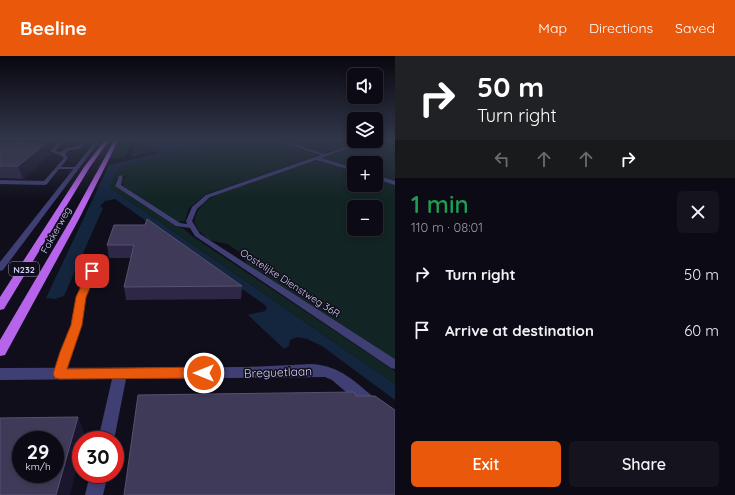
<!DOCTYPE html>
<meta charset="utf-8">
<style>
body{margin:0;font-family:Quicksand,sans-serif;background:#15131d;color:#f1f3f6;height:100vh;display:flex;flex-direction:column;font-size:15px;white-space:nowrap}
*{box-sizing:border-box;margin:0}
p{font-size:13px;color:#9a9aa0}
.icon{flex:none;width:22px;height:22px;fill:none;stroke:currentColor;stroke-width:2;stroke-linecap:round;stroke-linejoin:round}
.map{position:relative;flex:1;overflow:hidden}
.drawer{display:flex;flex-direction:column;background:#0c0a14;width:340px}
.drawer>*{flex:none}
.top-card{background:#202124;color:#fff;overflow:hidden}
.tools{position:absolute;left:347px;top:12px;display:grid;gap:8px}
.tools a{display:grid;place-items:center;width:36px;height:36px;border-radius:6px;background:#0c0a14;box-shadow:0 2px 6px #0003,0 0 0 1px #2c2b34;font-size:20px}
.speed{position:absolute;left:12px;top:375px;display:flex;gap:8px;font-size:20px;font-weight:700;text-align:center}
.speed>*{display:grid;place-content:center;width:52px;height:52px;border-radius:50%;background:#0c0a14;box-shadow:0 2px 6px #0003,0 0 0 1px #2c2b34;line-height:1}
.speed small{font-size:10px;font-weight:400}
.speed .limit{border:6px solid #d22;background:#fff;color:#111}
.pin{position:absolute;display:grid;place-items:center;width:34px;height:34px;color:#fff;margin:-17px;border-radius:8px;box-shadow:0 2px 6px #0006}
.me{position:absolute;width:44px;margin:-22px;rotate:270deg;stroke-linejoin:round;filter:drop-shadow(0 0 3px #0008)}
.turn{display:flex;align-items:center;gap:14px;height:84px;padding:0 16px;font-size:18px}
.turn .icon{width:52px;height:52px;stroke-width:2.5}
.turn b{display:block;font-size:28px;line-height:34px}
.lanes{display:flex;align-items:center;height:38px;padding:0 16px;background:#0003;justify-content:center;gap:20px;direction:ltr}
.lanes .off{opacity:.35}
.round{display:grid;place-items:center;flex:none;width:42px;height:42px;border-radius:6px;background:#15131d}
.headline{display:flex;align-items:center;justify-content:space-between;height:68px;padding:0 16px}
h1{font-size:24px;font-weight:600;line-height:30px;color:#1e9e55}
.action{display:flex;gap:8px;margin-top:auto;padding:8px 16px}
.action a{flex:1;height:46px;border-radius:6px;background:#ea580c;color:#fff;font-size:16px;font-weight:600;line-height:46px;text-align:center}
.action a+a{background:#15131d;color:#f1f3f6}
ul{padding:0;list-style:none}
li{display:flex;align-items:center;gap:12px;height:56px;padding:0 16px}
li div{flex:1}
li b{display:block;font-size:15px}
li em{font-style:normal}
header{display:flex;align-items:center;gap:24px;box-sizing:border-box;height:56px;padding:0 20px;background:#ea580c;color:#fff}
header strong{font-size:19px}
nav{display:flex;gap:22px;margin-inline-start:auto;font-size:14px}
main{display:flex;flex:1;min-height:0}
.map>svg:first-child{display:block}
.green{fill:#122423;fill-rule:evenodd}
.water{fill:#14253e}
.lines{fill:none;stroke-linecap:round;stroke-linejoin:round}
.service{fill:#403f74;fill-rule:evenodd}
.minor{fill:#403f74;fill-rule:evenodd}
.primary{fill:#b664ea;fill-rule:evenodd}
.wall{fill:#2e2846}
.shaded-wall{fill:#1b162d}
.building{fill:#403a59;stroke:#575172;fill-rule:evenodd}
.route{fill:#ea580c;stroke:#983908}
.labels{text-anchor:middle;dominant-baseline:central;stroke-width:3;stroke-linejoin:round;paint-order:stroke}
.shield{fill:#100e1b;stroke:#9894b6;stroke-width:1}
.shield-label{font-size:9px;font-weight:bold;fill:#d3cef8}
.street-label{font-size:10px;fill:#d3cef8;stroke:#100e1b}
.near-street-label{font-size:12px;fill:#d3cef8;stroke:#100e1b}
</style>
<header>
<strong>Beeline</strong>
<nav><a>Map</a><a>Directions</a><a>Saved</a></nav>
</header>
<main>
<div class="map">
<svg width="395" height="439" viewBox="0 0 395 439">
<rect width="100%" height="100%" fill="#100e1b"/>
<path class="green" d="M122 83H132L125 101H129L110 102Z
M138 83H149L144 96 156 95 131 101Z
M225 83H271L320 99 207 138 189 152 185 165 177 166 123 130 122 125 125 120 120 119 115 127 116 129 177 170 183 172 192 180 395 315V328L109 131 120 111Z
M275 83H354V85H361L323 97Z
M376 83H395V126L376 120V107H354V113L324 104 322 101 369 85H376Z
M314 104 354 115V129H376V122L395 128V303L247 208 241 197 227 188 209 184 199 175 194 165C197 153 202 148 212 140ZM354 151H376V173H354Z"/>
<path class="water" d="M149 83H183L196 88 225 83 120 111 109 131 395 328V344L322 290 307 283 297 281 290 284 289 290 284 293 248 259 265 255 267 251 265 249 115 143 105 145 100 150 103 152 64 240 55 243 46 242 109 109 158 97V96L151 94 144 96Z"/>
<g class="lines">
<path class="service" d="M23 83H28L0 101V98Z
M58 83H62L64 85 55 95 61 96 67 92 77 91 85 83H89L79 93 69 94 65 98 68 102 61 111H76L78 112V113H59L47 128 45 129 0 128V124L44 125 64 102 60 99 50 95 60 85Z
M271 83H277L325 98 361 85H367L321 102 354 112V115L316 104 210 141 197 153 192 165 200 178 395 303V313L391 312 195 180 190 172 176 170 115 130 119 120 123 119 121 129 180 167 187 168 186 165 192 151 206 139 321 99Z
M376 119 395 125V129L376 123Z
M95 200H98L102 202 85 241 82 269 71 296 65 318 64 321 60 323 56 321 55 318 61 296 72 269 77 241Z"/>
<path class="minor" d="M97 83H101L3 214 0 215V206Z
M312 308C341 310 355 326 376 343L378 348 376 353 371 355 366 353 332 324 325 321 126 323 114 384H98L112 323 0 324V312L246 311Z
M90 418H108L103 439H85Z"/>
<path class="primary" d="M106 83H110L90 111 4 253 0 254V241L84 111Z
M115 83H119L79 163 5 299 0 300V284L71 163Z"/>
</g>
<path class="wall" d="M45 88 49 99 23 123 0 122V89Z
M145 169 242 230 241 243 126 244 124 231 131 202H109L107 189Z"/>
<path class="shaded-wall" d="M0 83H8L0 88Z
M45 88 49 99 23 123 18 110Z
M78 361 85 379 84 384H81V395L70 439H56Z"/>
<path class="building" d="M3 87 45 88 18 110H0V89Z
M147 163 242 230 124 231 134 189H107L114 169H145Z
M354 336 356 340H375L395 354V439H124L138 339Z
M78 361 56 439H0V362ZM21 384H55V418H21Z"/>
<linearGradient id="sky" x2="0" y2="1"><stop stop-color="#09080f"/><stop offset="0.58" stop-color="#31364a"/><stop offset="1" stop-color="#31364a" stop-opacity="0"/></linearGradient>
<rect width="395" height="144" fill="url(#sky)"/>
<path class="route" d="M92 212 97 215 86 241 82 269 67 313 204 311 208 313 210 317 208 320 204 322 60 323 55 322 53 318 60 296 71 269 76 241 88 215Z"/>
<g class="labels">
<rect class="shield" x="9" y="206" width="30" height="14" rx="3"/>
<g class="shield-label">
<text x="24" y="213">N232</text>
</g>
<g class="street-label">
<text transform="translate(56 174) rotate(-61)">Fokkerweg</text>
<text transform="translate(290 227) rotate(33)">Oostelijke Dienstweg 36R</text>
</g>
<g class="near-street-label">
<text transform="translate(278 316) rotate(-2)">Breguetlaan</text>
</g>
</g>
</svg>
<div class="tools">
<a><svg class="icon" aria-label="sound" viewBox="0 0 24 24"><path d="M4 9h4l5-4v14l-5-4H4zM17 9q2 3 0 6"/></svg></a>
<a><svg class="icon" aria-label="layers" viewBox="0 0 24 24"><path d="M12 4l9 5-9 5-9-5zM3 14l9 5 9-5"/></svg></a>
<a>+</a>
<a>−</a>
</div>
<div class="speed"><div>29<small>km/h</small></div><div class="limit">30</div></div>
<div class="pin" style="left:92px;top:215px;background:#d93025"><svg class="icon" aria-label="arrive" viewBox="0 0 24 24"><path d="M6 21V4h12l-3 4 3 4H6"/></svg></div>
<svg class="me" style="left:204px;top:317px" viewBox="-20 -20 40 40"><circle r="17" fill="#ea580c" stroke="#fff" stroke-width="3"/><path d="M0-11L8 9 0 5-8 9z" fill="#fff"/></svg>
</div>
<section class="drawer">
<div class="top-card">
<div class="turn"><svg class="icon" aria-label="right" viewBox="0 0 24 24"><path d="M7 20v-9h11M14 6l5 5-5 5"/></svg><div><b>50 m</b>Turn right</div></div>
<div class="lanes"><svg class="icon off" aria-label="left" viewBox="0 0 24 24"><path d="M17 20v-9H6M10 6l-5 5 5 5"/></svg><svg class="icon off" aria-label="ahead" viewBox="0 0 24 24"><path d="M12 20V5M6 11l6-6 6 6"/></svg><svg class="icon off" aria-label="ahead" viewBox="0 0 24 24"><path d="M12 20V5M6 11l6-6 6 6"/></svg><svg class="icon" aria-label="right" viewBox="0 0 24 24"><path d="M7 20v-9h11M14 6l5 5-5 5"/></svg></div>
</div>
<div class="headline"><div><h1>1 min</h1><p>110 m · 08:01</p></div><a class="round"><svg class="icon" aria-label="close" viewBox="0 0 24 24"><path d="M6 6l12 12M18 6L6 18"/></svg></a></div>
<ul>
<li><svg class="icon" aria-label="right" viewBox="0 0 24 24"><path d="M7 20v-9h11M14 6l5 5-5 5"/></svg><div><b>Turn right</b></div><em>50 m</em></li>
<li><svg class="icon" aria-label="arrive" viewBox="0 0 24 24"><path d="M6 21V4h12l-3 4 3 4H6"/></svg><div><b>Arrive at destination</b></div><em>60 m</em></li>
</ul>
<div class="action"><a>Exit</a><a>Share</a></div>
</section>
</main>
